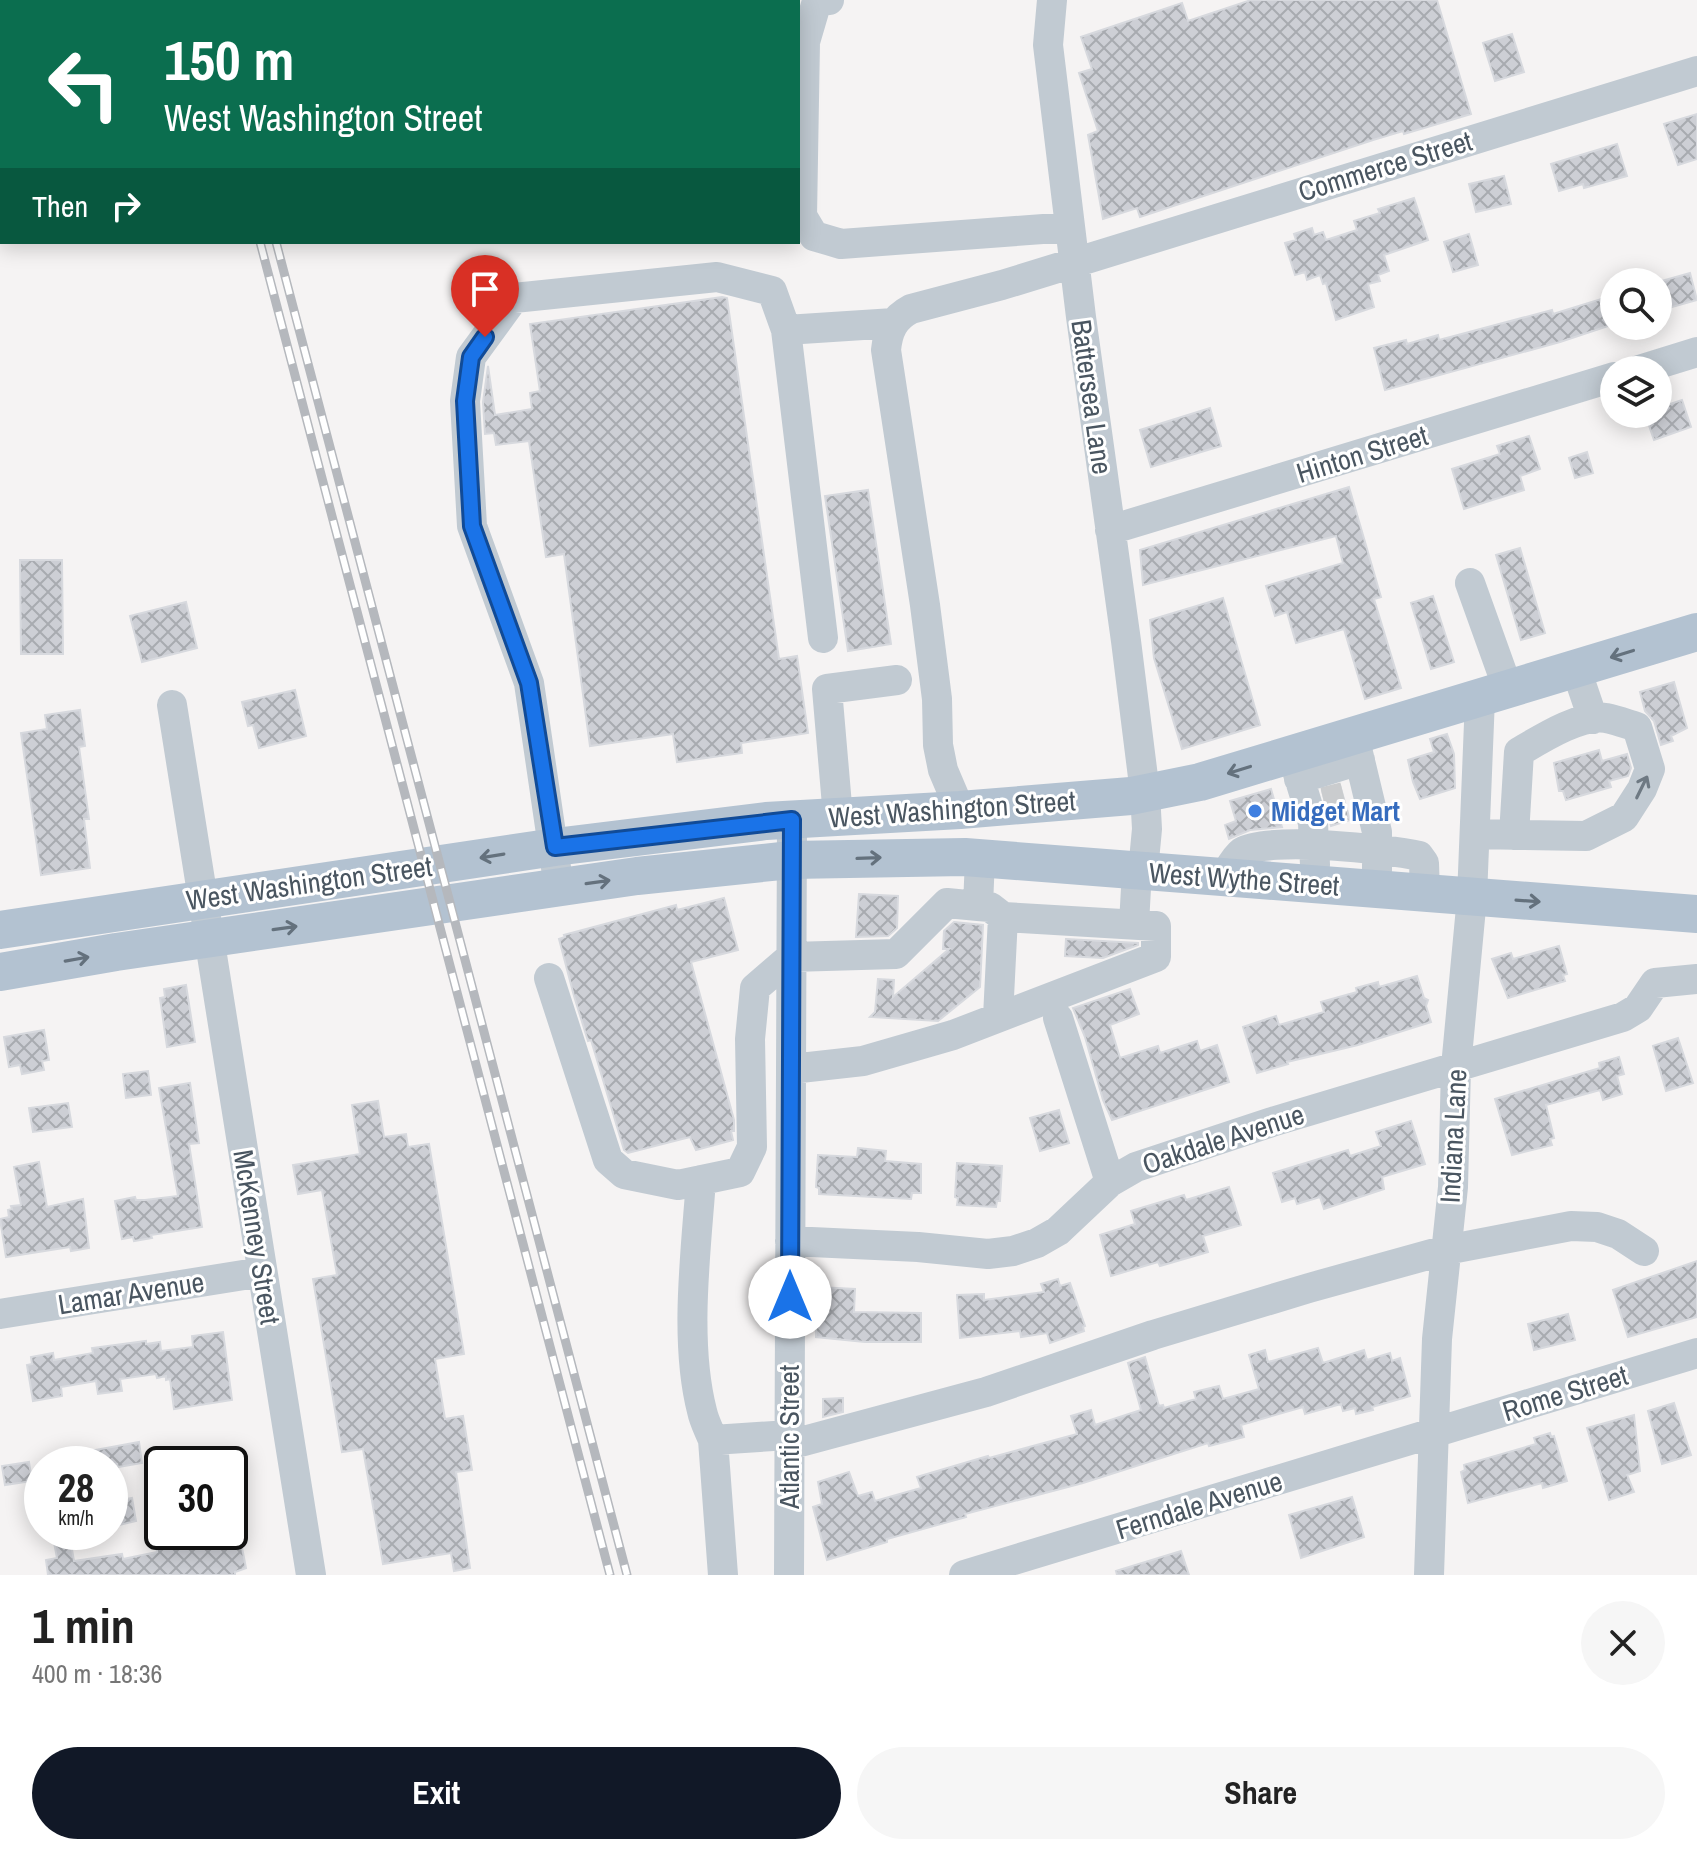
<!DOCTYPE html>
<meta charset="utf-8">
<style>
body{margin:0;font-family:"Archivo Narrow",sans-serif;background:#f6f6f6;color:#222;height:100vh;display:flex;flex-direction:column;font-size:30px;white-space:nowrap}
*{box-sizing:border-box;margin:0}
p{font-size:26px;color:#767676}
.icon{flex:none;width:44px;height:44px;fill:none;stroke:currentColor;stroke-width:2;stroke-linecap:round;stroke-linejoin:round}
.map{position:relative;height:1575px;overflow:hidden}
.details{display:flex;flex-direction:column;background:#fff;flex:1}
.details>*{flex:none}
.banner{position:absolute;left:0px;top:0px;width:800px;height:244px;box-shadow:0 4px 20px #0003;background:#0b6e4f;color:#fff;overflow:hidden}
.tools{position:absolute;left:1600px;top:268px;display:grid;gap:16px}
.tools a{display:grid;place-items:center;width:72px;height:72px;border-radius:50%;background:#fff;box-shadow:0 4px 20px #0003;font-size:40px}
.speed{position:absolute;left:24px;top:1446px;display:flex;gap:16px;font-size:40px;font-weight:700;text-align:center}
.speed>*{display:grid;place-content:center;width:104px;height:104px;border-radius:50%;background:#fff;box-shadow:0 4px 20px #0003;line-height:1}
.speed small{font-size:20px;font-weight:400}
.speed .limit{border:4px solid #111;border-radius:12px;background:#fff;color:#111}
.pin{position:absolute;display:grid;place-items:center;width:68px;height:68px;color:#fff;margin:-82px -34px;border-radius:50% 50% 50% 0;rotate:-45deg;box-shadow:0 0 8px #0007}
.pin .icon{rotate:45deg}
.me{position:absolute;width:88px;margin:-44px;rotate:0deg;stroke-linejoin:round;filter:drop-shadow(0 0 6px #0008)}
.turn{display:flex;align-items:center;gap:28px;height:168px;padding:0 32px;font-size:36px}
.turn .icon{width:104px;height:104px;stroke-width:2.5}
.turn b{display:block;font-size:56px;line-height:68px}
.then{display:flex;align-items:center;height:76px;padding:0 32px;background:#0003;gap:16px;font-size:30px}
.round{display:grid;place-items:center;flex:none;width:84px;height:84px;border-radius:42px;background:#f6f6f6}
.summary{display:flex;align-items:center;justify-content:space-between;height:136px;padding:0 32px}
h1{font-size:48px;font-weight:800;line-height:60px}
.button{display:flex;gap:16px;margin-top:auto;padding:16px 32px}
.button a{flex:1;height:92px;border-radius:48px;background:#111827;color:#fff;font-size:32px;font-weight:800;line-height:92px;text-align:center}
.button a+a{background:#f6f6f6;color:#222}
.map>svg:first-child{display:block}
.building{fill:url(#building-cross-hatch);stroke:#d7d9de;stroke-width:2}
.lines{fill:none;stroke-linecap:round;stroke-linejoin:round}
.minor-tunnel{stroke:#caccce;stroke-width:30;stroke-dasharray:30 15;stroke-linecap:butt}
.minor{stroke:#c1cad2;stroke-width:30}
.major{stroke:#b3c2d1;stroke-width:38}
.rail-casing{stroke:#b5b8bd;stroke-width:9}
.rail{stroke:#fff;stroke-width:6;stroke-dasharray:18;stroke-linecap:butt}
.oneway{stroke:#64717d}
.oneway2{stroke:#6e7983}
.route-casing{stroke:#114b97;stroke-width:20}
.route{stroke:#1a73e8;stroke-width:14}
.shop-dot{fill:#3f7fe0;stroke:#fff;stroke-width:3}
.labels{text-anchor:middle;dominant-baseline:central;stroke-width:6;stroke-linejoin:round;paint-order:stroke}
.street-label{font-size:28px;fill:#4a5661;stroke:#fff}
.shop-label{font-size:28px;font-weight:bold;fill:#366cbe;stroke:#fff;text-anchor:start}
</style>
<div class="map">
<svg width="1697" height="1575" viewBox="0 0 1697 1575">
<defs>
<pattern id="building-cross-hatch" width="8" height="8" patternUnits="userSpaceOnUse" patternTransform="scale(2)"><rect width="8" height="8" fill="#cdcfd5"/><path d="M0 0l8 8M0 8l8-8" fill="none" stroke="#a8abb0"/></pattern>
</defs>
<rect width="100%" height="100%" fill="#f5f3f3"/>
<path class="building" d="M1251 0H1437L1471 114 1404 134 1403 131 1373 140 1140 217 1137 208 1103 219 1088 135 1098 131 1079 73 1092 69 1081 37 1182 3 1188 21Z
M1512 34 1524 72 1495 81 1483 43Z
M1697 114V159L1678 165 1664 124Z
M1617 144 1627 176 1584 188 1583 184 1559 191 1551 164Z
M1504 176 1511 204 1476 212 1469 184Z
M1414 198 1428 240 1384 255 1389 271 1378 275 1380 281 1368 284 1374 307 1336 320 1326 283 1323 284 1320 275 1307 280 1305 272 1295 275 1285 243 1296 240 1294 234 1312 228 1314 235 1323 232 1326 240 1357 230 1354 221 1380 213 1378 209Z
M1469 234 1478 265 1453 272 1444 242Z
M1690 273 1697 300 1658 311V282Z
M1614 295V324L1560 342 1385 390 1374 348 1406 340 1407 344 1438 335 1439 340 1552 310 1553 314Z
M722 297 727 298 779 659 797 656 808 733 741 743 742 753 677 762 673 734 590 746 564 554 546 557 529 441 496 445 494 433 485 434 483 402 488 366 495 415 532 409 530 393 540 391 530 324Z
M1682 400 1691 427 1654 440 1645 414H1658V408Z
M1210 408 1221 446 1151 467 1140 430Z
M1529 436 1540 469 1520 476 1524 490 1464 509 1452 469 1500 454 1497 446Z
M1587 452 1593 473 1575 478 1569 458Z
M1349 487 1381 597 1374 599 1401 688 1365 699 1344 629 1296 643 1287 612 1275 616 1266 586 1343 563 1336 536 1143 585 1140 550Z
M868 490 891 644 848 651 825 496Z
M1520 548 1545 633 1521 640 1496 555Z
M20 560H62L63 654H21Z
M1433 596 1454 662 1431 669 1411 603Z
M1223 598 1260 725 1182 749 1154 658 1150 620Z
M186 602 197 648 142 662 130 616Z
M1674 682 1687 728 1671 736 1673 741 1661 745 1654 721 1645 711 1640 692Z
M295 690 306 736 259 748 253 725 248 726 242 702Z
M80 710 85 746 79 747 89 819H84L90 868 41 875 21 733 47 729 45 715Z
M1447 734 1454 754 1455 788 1420 799 1413 782 1408 760 1434 752 1430 739Z
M1599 750 1602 761 1627 754 1631 768 1628 776 1609 781 1611 787 1566 800 1563 791H1559L1554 763Z
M1340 785 1350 820 1331 826 1322 791Z
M1271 789 1282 827 1250 830 1229 839 1225 825 1236 821 1230 801Z
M859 894 898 896 897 928 888 936 856 937Z
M724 898 738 950 691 962 734 1120V1131H731L733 1140 696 1150 690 1137 628 1153 624 1150 591 1040 588 1041 574 996 559 939 565 937 564 935 676 905 677 910Z
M954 922 983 925 980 987 938 1021 870 1017 875 1012 878 979 894 980 893 997 949 949H943L944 931Z
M1066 939 1138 943V945L1103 958 1065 956Z
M1559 946 1567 974 1563 975 1565 981 1508 998 1492 959 1511 953 1513 959Z
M1417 976 1424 998 1428 1000 1426 1006 1431 1022 1358 1045 1287 1062 1288 1064 1257 1073 1243 1027 1276 1016 1279 1025 1324 1012 1321 1002 1357 992 1356 988 1378 982 1379 987Z
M186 985 195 1042 167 1047 160 998 165 997 164 989Z
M1130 989 1139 1014 1110 1025 1120 1058 1158 1046 1160 1053 1197 1041 1200 1051 1217 1045 1229 1082 1112 1120 1103 1100 1085 1037 1073 1008Z
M44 1030 49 1060 42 1061 44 1070 22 1074 20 1065 9 1067 4 1037Z
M1678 1038 1693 1083 1666 1091 1653 1046Z
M1619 1057 1624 1074 1617 1076 1622 1094 1603 1100 1600 1090 1546 1105 1554 1138 1550 1139 1552 1145 1512 1155 1495 1099 1600 1068 1599 1063Z
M148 1071 151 1095 126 1098 123 1074Z
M190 1083 199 1143 189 1144 202 1227 151 1235 152 1238 134 1241 133 1237 122 1239 115 1201 135 1197 136 1200H145L178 1196 159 1088Z
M378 1101 384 1137 406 1134 408 1147 429 1144 464 1354 435 1359 445 1419 463 1416 472 1470 456 1472 470 1568 454 1571 451 1553 383 1564 363 1449 342 1452 313 1279 337 1275 322 1190 298 1194 293 1165 360 1154 352 1105Z
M68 1103 72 1127 33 1132 29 1108Z
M1059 1110 1069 1143 1040 1151 1030 1118Z
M1411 1121 1425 1164 1382 1177 1384 1189 1324 1209 1320 1197 1297 1204 1295 1198 1282 1202 1273 1173 1348 1150 1350 1156 1381 1146 1376 1132Z
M858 1148 886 1151 885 1161 921 1164V1193H912L911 1199 819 1194V1188L816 1187 818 1155 857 1157Z
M39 1162 47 1207 83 1199 89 1248 71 1251 70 1247 6 1257 0 1219 9 1217 8 1210 12 1209 11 1206 21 1205 14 1167Z
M957 1163 1002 1166 1000 1201H997L996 1207 957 1205 958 1198 955 1197Z
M1229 1187 1241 1225 1203 1236 1208 1252 1160 1266 1158 1262 1111 1276 1100 1235 1135 1224 1131 1211 1184 1195 1186 1200Z
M1697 1261V1317L1628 1337 1613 1290Z
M1058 1279 1060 1286 1070 1283 1085 1326 1083 1327 1084 1331 1050 1343 1047 1333 1021 1337 1020 1331 960 1338 957 1295 984 1294V1300L1044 1292 1041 1284Z
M817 1287 855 1289 854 1312 921 1313V1342H865L816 1337Z
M1568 1314 1575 1340 1534 1350 1528 1324Z
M223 1332 232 1400 174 1409 170 1379 166 1380V1376L157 1378 156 1374 120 1379 122 1391 98 1394 96 1381 61 1387 62 1396 33 1401 27 1365 32 1364 31 1357 53 1353 54 1360 93 1353 92 1348 146 1341V1344L160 1342 161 1351 193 1347 192 1336Z
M1318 1348 1323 1363 1364 1350 1367 1360 1390 1353 1392 1361 1400 1358 1410 1396 1372 1407 1373 1410 1356 1414 1355 1408 1343 1411 1341 1404 1305 1414 1303 1407 1241 1425 1244 1437 1209 1446 1208 1443 1083 1483 965 1514 966 1517 887 1539V1542L827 1560 813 1507 822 1504 818 1482 849 1472 858 1496 872 1492 875 1501 921 1488 917 1477 988 1456 989 1458 1077 1434 1071 1416 1091 1410 1095 1425 1141 1410 1128 1363 1145 1357 1159 1406 1163 1405 1164 1408 1196 1399 1194 1392 1219 1386 1223 1399 1259 1389 1249 1355 1265 1350 1268 1362Z
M843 1398V1412L823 1417V1399Z
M1674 1403 1691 1455 1662 1464 1648 1411Z
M1634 1415 1640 1471 1627 1475 1634 1492 1609 1500 1587 1428Z
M1550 1433 1551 1437 1554 1436 1567 1481 1543 1488 1542 1483 1468 1503 1461 1472 1465 1470 1464 1465 1536 1444 1534 1438Z
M139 1442 142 1463 118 1467 117 1464H69L68 1455Z
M29 1462 32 1481 5 1485 2 1466Z
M1352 1497 1364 1537 1301 1558 1289 1515Z
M132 1498 136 1521 119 1525 115 1501Z
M52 1532H69L74 1561 122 1554 123 1559 157 1552 156 1543 214 1532H239L246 1568 235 1572V1575H48L46 1560 57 1558Z
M1181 1551 1189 1575H1117L1116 1571Z"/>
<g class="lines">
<path class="minor-tunnel" d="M1324 802 1344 797"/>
<path class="minor" d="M829 0 817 1 805 42 802 216 814 236 841 244 1070 227
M1052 0 1048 45 1081 317 1126 641 1145 793 1147 829 1143 871
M786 330 823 638
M1639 370 1697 352
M1110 530 1614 377
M1470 583 1508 689
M1576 669 1593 719
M172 705 311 1575
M1354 736 1377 832V871
M1292 754 1313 823 1315 865
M1299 779 1360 760
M960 810 943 770 938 745 937 699 925 605 886 350C888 330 894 318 911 309L1002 285 1697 71
M838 817 827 689 897 680
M1475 834 1586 836 1624 817 1642 789 1650 769 1637 727C1627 724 1616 720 1606 718 1580 714 1541 739 1519 752L1514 835
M1224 877C1229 869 1235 857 1242 852 1268 836 1388 849 1419 856L1424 863 1425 893
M559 888 529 683 472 526 465 401 471 357 514 298 717 277 772 291 786 330 894 323
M1134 924 1137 870
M549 978 608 1160 624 1174 678 1185 740 1172 752 1147 750 1039 755 988 791 957 896 954 947 903 978 906
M998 1017 1003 917
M1058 1018 1110 1182
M791 1069 863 1061 953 1035 1156 957V926L1003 917 990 907 978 906 980 858
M701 1180C696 1251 684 1341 702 1411 704 1421 709 1430 713 1440L789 1435
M790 1241 918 1247 988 1254 1013 1251 1037 1243 1058 1231 1110 1182 1136 1167 1272 1122 1623 1017 1638 1008 1655 983 1697 979
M0 1314 262 1272
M713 1440 723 1575
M789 1445 986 1392 1153 1335 1309 1288 1446 1250 1571 1226 1597 1227 1618 1234 1644 1251
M789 1575 792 820
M964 1575 1697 1353
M1429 1575 1437 1339 1453 1187 1456 1067 1472 897 1480 698"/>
<path class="major" d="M0 930 555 847 766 821 960 810 1131 796 1200 782 1697 632
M0 972 116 952 637 876 791 860 965 857 1697 914"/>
<g class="rail-casing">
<path id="rail" d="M196 0 197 2
M213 0 214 2
M260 242 610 1575
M276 242 627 1575"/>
</g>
<use href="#rail" class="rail"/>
</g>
<defs><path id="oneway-shaft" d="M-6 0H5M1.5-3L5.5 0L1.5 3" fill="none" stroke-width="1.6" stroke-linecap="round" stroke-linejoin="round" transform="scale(2)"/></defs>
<g class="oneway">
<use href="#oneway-shaft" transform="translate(1622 654) rotate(163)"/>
<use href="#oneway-shaft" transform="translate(1239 770) rotate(163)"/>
<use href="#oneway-shaft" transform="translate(492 856) rotate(171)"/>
<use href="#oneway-shaft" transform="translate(869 858) rotate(-2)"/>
<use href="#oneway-shaft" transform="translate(598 882) rotate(-8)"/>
<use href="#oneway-shaft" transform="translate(1528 901) rotate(4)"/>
<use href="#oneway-shaft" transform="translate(285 928) rotate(-8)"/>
<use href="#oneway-shaft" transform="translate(77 959) rotate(-10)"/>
</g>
<use class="oneway2" href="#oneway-shaft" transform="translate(1642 787) rotate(-64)"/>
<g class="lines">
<g class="route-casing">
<path id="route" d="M485 337 471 357 465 401 472 526 529 683 555 847 792 820 790 1297"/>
</g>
<use href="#route" class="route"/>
</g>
<circle class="shop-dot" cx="1255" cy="811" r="8"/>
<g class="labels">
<g class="street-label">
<text transform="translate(1385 166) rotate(-17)">Commerce Street</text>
<text transform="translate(1092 397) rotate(82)">Battersea Lane</text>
<text transform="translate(1362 454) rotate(-17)">Hinton Street</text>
<text transform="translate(952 809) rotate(-4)">West Washington Street</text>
<text transform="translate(1244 879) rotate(4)">West Wythe Street</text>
<text transform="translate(309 883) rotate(-8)">West Washington Street</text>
<text transform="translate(1453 1136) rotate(-87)">Indiana Lane</text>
<text transform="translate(1223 1139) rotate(-18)">Oakdale Avenue</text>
<text transform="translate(257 1237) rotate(81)">McKenney Street</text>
<text transform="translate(131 1293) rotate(-9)">Lamar Avenue</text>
<text transform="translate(1565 1393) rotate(-17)">Rome Street</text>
<text transform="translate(789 1437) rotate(-90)">Atlantic Street</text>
<text transform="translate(1199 1505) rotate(-17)">Ferndale Avenue</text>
</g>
<g class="shop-label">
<text x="1271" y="811">Midget Mart</text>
</g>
</g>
</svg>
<div class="tools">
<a><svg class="icon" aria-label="search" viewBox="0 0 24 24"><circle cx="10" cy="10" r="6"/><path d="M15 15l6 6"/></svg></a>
<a><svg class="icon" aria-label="layers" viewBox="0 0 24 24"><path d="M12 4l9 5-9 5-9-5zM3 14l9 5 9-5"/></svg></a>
</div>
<div class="speed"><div>28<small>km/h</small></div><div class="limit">30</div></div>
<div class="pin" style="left:485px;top:337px;background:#d93025"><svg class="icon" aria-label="arrive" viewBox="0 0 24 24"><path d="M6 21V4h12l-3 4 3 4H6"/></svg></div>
<svg class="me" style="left:790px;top:1297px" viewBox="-20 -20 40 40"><circle r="19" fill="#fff"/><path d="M0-13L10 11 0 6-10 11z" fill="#1a73e8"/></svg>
<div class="banner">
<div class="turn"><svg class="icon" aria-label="left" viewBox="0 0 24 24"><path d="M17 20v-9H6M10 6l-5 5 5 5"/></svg><div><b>150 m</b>West Washington Street</div></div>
<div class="then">Then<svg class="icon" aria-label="right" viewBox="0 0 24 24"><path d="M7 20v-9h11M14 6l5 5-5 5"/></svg></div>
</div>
</div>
<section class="details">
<div class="summary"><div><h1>1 min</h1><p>400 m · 18:36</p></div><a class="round"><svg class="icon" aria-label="close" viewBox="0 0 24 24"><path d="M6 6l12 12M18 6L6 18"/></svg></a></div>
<div class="button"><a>Exit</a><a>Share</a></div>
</section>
